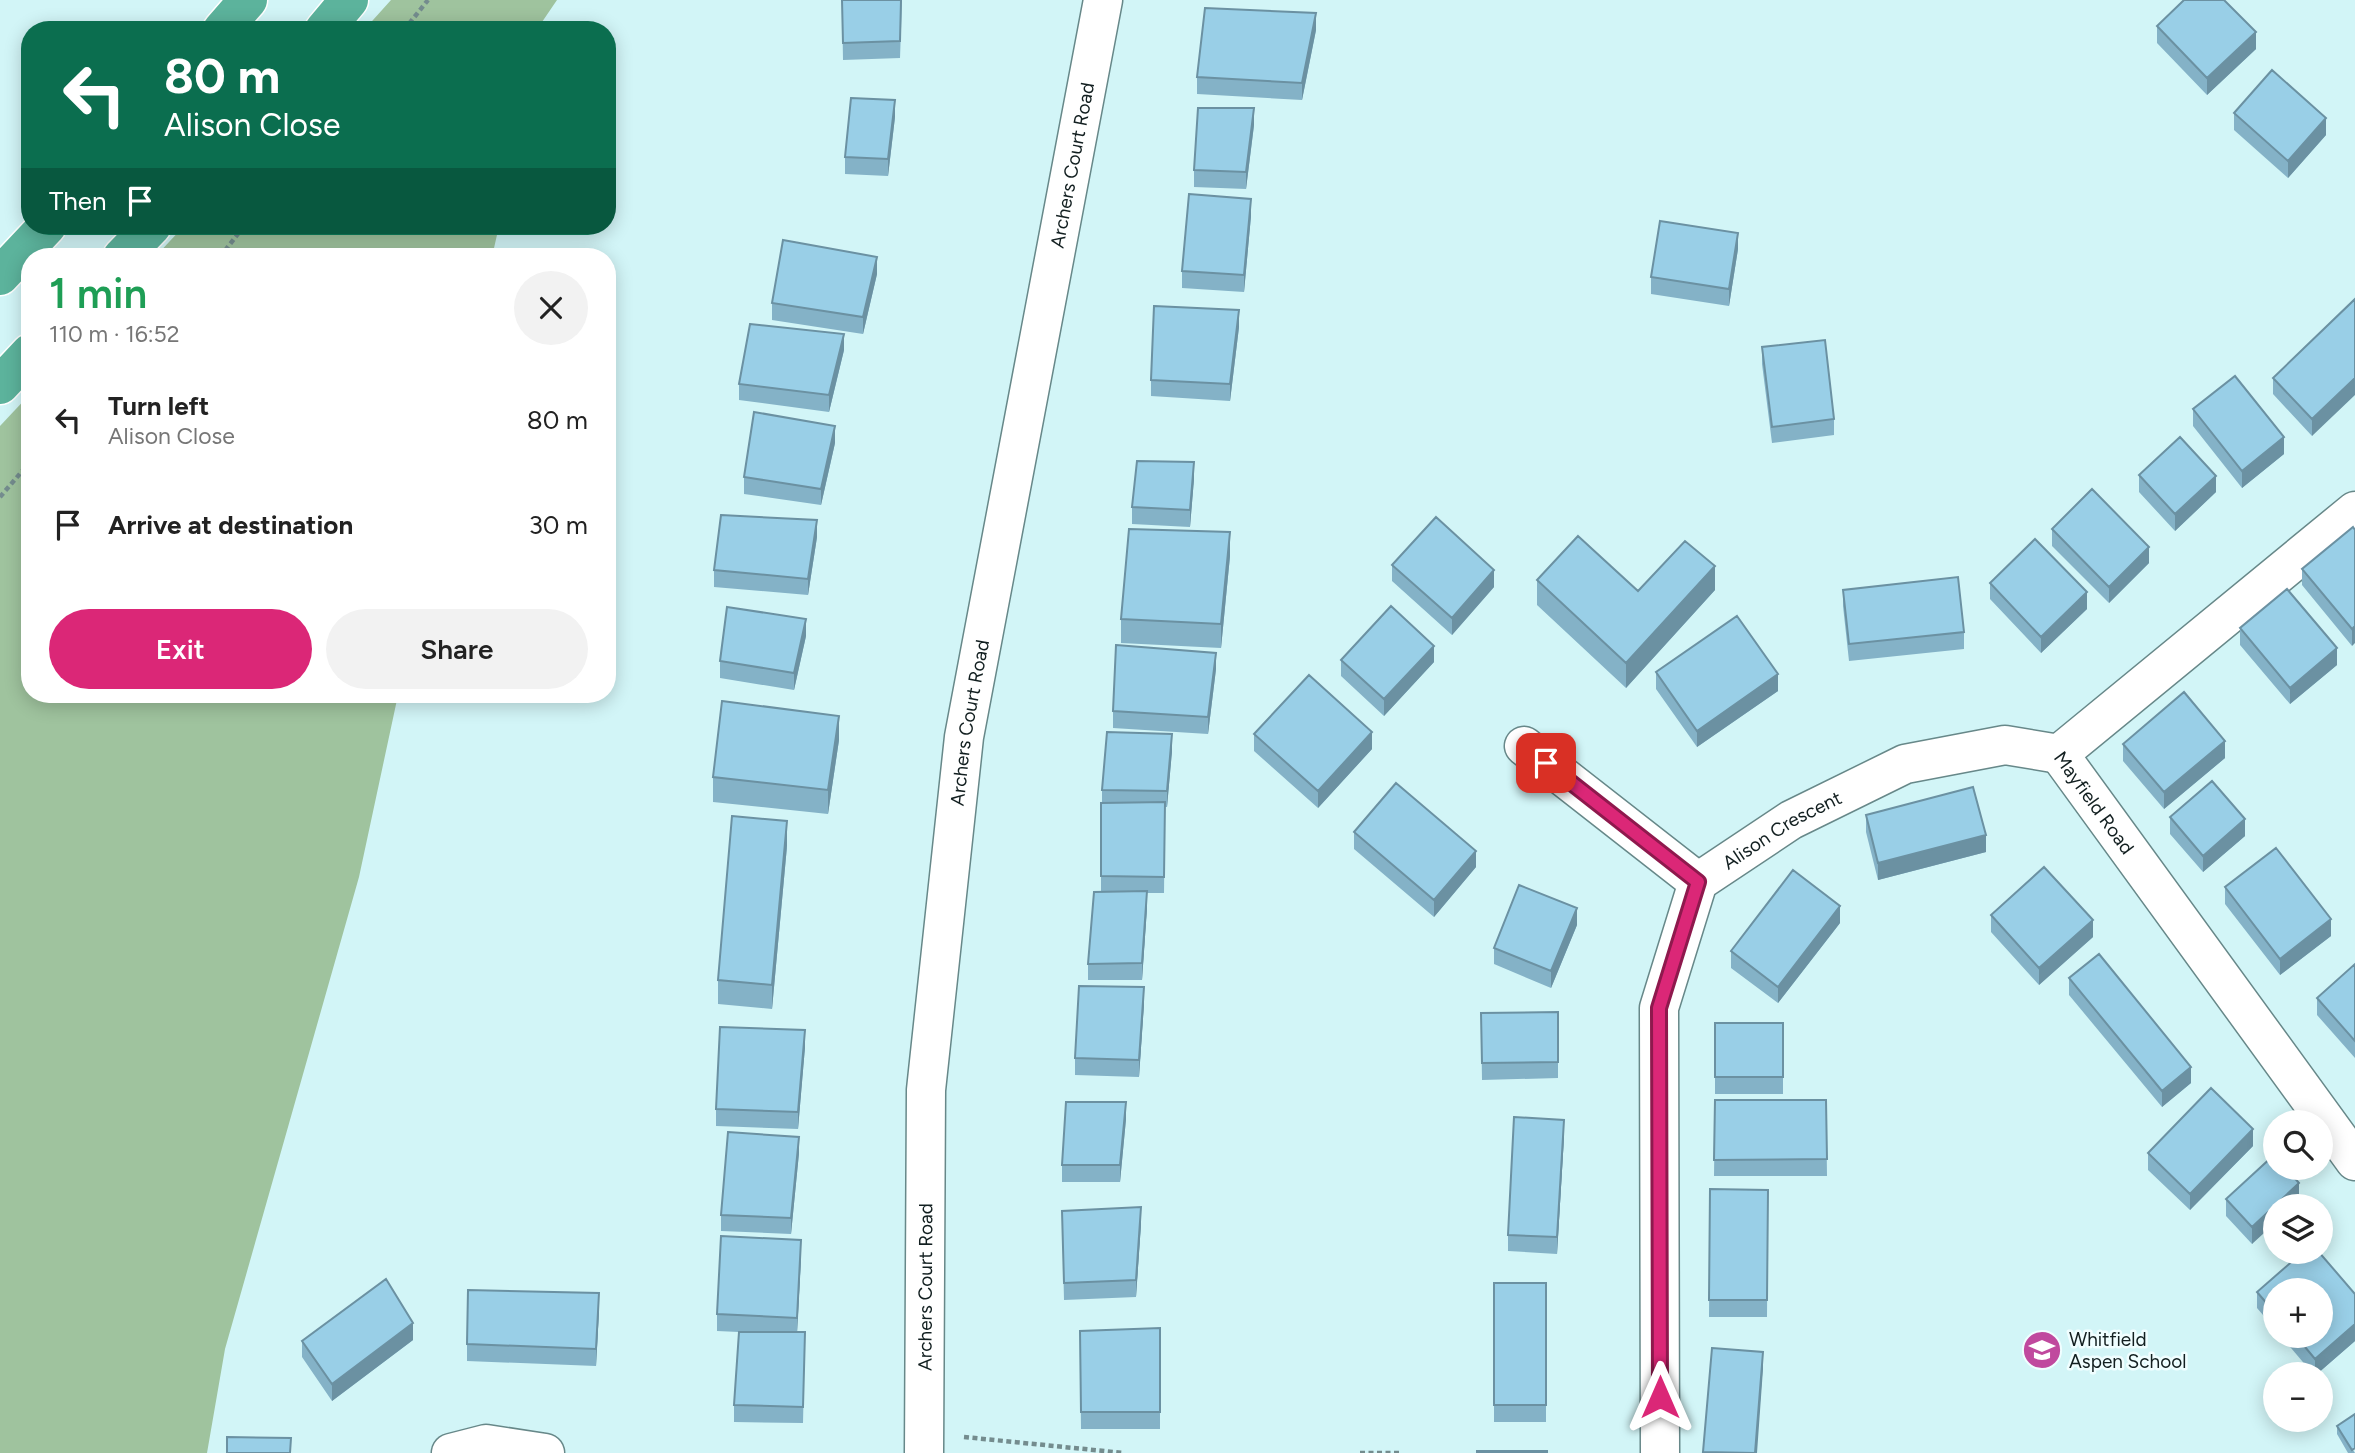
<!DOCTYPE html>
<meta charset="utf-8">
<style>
body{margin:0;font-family:Figtree,sans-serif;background:#f2f2f2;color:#222;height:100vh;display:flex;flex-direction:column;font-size:26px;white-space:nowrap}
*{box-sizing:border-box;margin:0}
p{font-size:23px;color:#767676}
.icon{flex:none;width:38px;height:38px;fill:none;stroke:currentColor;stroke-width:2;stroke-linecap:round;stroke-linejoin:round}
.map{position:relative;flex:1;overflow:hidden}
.drawer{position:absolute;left:21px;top:248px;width:595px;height:455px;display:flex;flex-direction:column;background:#fff;border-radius:28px;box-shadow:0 4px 18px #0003}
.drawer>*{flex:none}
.top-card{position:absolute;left:21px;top:21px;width:595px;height:214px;border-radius:28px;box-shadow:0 4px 18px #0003;background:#0b6e4f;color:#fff;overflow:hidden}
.buttons{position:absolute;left:2263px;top:1110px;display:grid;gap:14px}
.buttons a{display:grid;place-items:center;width:70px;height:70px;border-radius:50%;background:#fff;box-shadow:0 4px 18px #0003;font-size:35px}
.pin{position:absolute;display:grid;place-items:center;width:60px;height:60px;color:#fff;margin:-30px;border-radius:14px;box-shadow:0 4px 10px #0006}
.me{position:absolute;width:77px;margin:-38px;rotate:0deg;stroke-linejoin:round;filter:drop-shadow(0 0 5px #0008)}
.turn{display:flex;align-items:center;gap:24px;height:147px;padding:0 28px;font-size:32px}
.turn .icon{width:91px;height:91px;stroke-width:2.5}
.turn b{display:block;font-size:49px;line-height:60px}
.then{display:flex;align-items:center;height:66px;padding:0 28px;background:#0003;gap:14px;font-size:26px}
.round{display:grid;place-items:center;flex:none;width:74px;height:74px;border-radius:37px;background:#f2f2f2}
.head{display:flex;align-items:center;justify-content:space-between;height:119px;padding:0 28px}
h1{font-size:42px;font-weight:600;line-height:52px;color:#1e9e55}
.action{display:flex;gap:14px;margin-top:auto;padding:14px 28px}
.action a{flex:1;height:80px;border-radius:42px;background:#db2777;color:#fff;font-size:28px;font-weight:600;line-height:80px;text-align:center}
.action a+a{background:#f2f2f2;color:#222}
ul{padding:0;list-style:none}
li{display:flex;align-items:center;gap:21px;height:105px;padding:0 28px}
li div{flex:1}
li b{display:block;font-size:26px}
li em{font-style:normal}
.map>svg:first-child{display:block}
.forest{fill:#9fc39e}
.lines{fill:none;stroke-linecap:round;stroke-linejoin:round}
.minor-casing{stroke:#678889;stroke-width:41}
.trunk-casing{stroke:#fff;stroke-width:41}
.path{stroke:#748c8e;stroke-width:4.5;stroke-dasharray:5 3.5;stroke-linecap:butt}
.minor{stroke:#fff;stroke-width:38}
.trunk{stroke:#5cb39c;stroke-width:38}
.wall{fill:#84b2c7}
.shaded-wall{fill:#6b91a2}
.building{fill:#99cfe7;stroke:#6b91a2;stroke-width:2}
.route-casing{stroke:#8e194d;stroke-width:18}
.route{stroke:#db2777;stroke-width:12}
.labels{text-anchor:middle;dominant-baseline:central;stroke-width:5;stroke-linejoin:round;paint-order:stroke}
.street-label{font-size:19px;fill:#121f20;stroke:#f0feff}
.poi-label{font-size:19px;fill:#121f20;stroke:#f0feff;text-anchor:start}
</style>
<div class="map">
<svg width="2355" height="1453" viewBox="0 0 2355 1453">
<rect width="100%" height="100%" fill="#d2f5f7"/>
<path class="forest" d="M391 0H557L542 22 541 30H364Z
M184 226H499L492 257H155Z
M30 394V695H398L359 877 225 1349 207 1453H0V426Z"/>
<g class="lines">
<g class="minor-casing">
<g id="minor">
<path d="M1524 746 1698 882"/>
<path id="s1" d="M2059 754 2355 1161"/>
<path d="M2059 754 2355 511"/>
<path d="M451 1453 486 1444 545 1453"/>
<path id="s2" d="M924 1453 926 1090 964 737 1103 0"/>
<path id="s3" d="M1660 1453 1659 1008 1698 882 1791 820 1905 764 2005 745 2059 754"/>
</g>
</g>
<g class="trunk-casing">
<path id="trunk" d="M222 30 248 0
M324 30 349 0
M122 257 152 226
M0 276 47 226
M0 385 30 353"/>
</g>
<path class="path" d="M404 30 428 0
M220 257 244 226
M0 497 30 462
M964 1437 1124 1453
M1360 1453H1401"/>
<use href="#minor" class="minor"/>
<use href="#trunk" class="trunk"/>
</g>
<path class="wall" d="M842 0H902L900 58 843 60Z
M2157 26 2256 49 2207 95 2157 43Z
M1316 30 1302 100 1197 94V77Z
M2234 113 2326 135 2288 178 2234 130Z
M895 117 888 176 845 174V157Z
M1254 125 1246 189 1194 187V170Z
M1251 216 1244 292 1182 288V271Z
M1738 249 1729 306 1651 294V277Z
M877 274 863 334 772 320V303Z
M2355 299 2312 436 2273 394V378Z
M1239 327 1230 401 1151 396V380Z
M1762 347 1834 419V435L1772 443 1762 364Z
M844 350 829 412 739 400V384Z
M2193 409 2284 454 2242 488 2193 426Z
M835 443 821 505 744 494V477Z
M2139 475 2216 492 2175 531 2139 492Z
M1194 479 1190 527 1132 524V507Z
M2353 527 2352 646 2302 585V569Z
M2052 529 2149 563 2109 603 2052 546Z
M817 537 808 595 714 587V570Z
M1230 556 1221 648 1121 643V619Z
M1392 565 1494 587 1452 635 1392 581Z
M1537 580 1638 591 1715 590 1626 688 1537 605Z
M1990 583 2087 609 2041 653 1990 599Z
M1843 590 1964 632V649L1849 661 1843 606Z
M2240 628 2337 665 2290 704 2240 645Z
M806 636 794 690 720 678V661Z
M1341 660 1434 662 1384 716 1341 676Z
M1216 669 1208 734 1113 728V711Z
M1656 672 1778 691 1697 747 1656 689Z
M1254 734 1372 749 1318 808 1254 751Z
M839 740 828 814 713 802V777Z
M2123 744 2225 758 2164 809 2123 761Z
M1172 751 1167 807H1165L1164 893H1147V908L1142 980H1088V964L1101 892V803H1102V790Z
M1866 815 1986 852 1878 880 1866 832Z
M2170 817 2245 836 2203 872 2170 834Z
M1354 832 1476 867 1434 917 1354 849Z
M787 846 772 1009 718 1004V980Z
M2225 887 2331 936 2280 975 2225 904Z
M1991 915 2093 937 2039 985 1991 932Z
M1840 923 1778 1003 1731 968V951Z
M1577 925 1551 988 1494 964V948Z
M2355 964V1058L2317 1015V998Z
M2069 978 2191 1083 2162 1107 2069 995Z
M1144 1004 1139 1077 1075 1075V1058Z
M1558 1012V1078L1482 1080 1481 1013Z
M1715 1023H1783V1094H1715Z
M805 1047 798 1129 716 1126V1109Z
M1715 1100H1826L1827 1176H1714Z
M1126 1119 1120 1182H1062V1165Z
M1564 1137 1557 1254 1508 1251V1235Z
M2253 1146 2190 1210 2148 1170V1153Z
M799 1153 791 1234 721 1231V1215Z
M1710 1189 1768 1190 1767 1317H1709Z
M2226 1199 2299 1200 2293 1206H2275L2252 1244 2226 1216Z
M1062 1211 1141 1224 1136 1297 1064 1300Z
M2304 1251H2318L2355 1294V1341L2317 1374H2313L2280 1335H2320V1290H2275V1329L2257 1308V1292Z
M801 1257 797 1332H805L803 1423 734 1422V1405L739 1332 717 1331V1314Z
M1494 1283H1546V1422H1494Z
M599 1310 596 1366 467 1361V1344Z
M1160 1328V1429H1081L1080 1331Z
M413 1340 332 1401 302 1357V1341Z
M2337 1426 2355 1453H2348L2337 1434Z"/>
<path class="shaded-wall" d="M1316 13V30L1302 100V83Z
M2256 32V49L2207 95V78Z
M895 100V117L888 176V159Z
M1254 108V125L1246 189V172Z
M2326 118V135L2288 178V161Z
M1251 199V216L1244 292V275Z
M1738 233V249L1729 306V289Z
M877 257V274L863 334V317Z
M1239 310V327L1230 401V384Z
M844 334V350L829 412V395Z
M2355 378V395L2312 436V419Z
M835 426V443L821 505V489Z
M2284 437V454L2242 488V471Z
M1194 462V479L1190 527V510Z
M2216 476V492L2175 531V514Z
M817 520V537L808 595V579Z
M1230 532V556L1221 648V624Z
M2149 547V563L2109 603V587Z
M1715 566V590L1626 688V663Z
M1494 570V587L1452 635V618Z
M2087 592V609L2041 653V637Z
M806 619V636L794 690V673Z
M2355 626V643L2352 646V629Z
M1434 646V662L1384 716V699Z
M2337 648V665L2290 704V688Z
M1216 653V669L1208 734V717Z
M1778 674V691L1697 747V731Z
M839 716V740L828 814V790Z
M1372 732V749L1318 808V791Z
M1172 734V751L1167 807V791Z
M2225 741V758L2164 809V792Z
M2245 819V836L2203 872V856Z
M787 821V846L772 1009V985Z
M1986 835V852L1878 880V863Z
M1476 851V867L1434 917V900Z
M1147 891V908L1142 980V963Z
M1840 906V923L1778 1003V987Z
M1577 908V925L1551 988V971Z
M2331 919V936L2280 975V959Z
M2093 920V937L2039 985V968Z
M1144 987V1004L1139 1077V1060Z
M805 1030V1047L798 1129V1112Z
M2191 1067V1083L2162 1107V1091Z
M1126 1102V1119L1120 1182V1165Z
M1564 1120V1137L1557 1254V1237Z
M2253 1129V1146L2190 1210V1194Z
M799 1137V1153L791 1234V1218Z
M2299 1183V1200L2293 1206H2275Z
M2275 1206V1223L2252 1244V1227Z
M1141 1207V1224L1136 1297V1280Z
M801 1240V1257L797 1334V1318Z
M599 1293V1310L596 1366V1349Z
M413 1323V1340L332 1401V1384Z
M2355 1324V1341L2317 1374H2315V1359Z
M1763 1352V1369L1757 1453H1755Z"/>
<path class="building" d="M842 0H901L900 41 843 43Z
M2184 0H2224L2256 32 2207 78 2157 26Z
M1205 8 1316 13 1302 83 1197 77Z
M2272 70 2326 118 2288 161 2234 113Z
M851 98 895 100 888 159 845 157Z
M1198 108H1254L1246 172 1194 170Z
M1189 194 1251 199 1244 275 1182 271Z
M1660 221 1738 233 1729 289 1651 277Z
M783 240 877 257 863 317 772 303Z
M2355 299V378L2312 419 2273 378Z
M1154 306 1239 310 1230 384 1151 380Z
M750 324 844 334 829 395 739 384Z
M1825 340 1834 419 1772 427 1762 347Z
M2235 376 2284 437 2242 471 2193 409Z
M754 412 835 426 821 489 744 477Z
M2180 437 2216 476 2175 514 2139 475Z
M1137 461 1194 462 1190 510 1132 507Z
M2092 489 2149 547 2109 587 2052 529Z
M721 515 817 520 808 579 714 570Z
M1436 517 1494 570 1452 618 1392 565Z
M2353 527 2355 530V626L2352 629 2302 569Z
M1129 529 1230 532 1221 624 1121 619Z
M1578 536 1638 591 1685 541 1715 566 1626 663 1537 580Z
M2035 539 2087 592 2041 637 1990 583Z
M1958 577 1964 632 1849 644 1843 590Z
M2287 589 2337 648 2290 688 2240 628Z
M1391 606 1434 646 1384 699 1341 660Z
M727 607 806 619 794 673 720 661Z
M1737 616 1778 674 1697 731 1656 672Z
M1116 645 1216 653 1208 717 1113 711Z
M1309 675 1372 732 1318 791 1254 734Z
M2184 692 2225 741 2164 792 2123 744Z
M722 701 839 716 828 790 713 777Z
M1107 732 1172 734 1167 791 1102 790Z
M2212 781 2245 819 2203 856 2170 817Z
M1396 783 1476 851 1434 900 1354 832Z
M1973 787 1986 835 1878 863 1866 815Z
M1165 802 1164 877 1101 876V803Z
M732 816 787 821 772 985 718 980Z
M2276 848 2331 919 2280 959 2225 887Z
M2044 867 2093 920 2039 968 1991 915Z
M1793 870 1840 906 1778 987 1731 951Z
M1519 885 1577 908 1551 971 1494 948Z
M1147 891 1142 963 1088 964 1094 892Z
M2099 954 2191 1067 2162 1091 2069 978Z
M2355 964V1041L2317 998Z
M1079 986 1144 987 1139 1060 1075 1058Z
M1558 1012V1062L1482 1063 1481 1013Z
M1715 1023H1783V1077H1715Z
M720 1027 805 1030 798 1112 716 1109Z
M2211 1088 2253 1129 2190 1194 2148 1153Z
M1715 1100H1826L1827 1159 1714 1160Z
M1066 1102H1126L1120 1165H1062Z
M1514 1117 1564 1120 1557 1237 1508 1235Z
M728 1132 799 1137 791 1218 721 1215Z
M2274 1155 2275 1157V1167H2285L2299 1183 2252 1227 2226 1199Z
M1710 1189 1768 1190 1767 1300H1709Z
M1141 1207 1136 1280 1064 1283 1062 1211Z
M721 1236 801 1240 797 1318 717 1314Z
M2304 1251H2318L2355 1294V1324L2315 1359 2295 1335H2320V1290H2275V1313L2257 1292Z
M386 1279 413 1323 332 1384 302 1341Z
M1494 1283H1546V1405H1494Z
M468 1290 599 1293 596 1349 467 1344Z
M1160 1328V1412H1081L1080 1331Z
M739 1332H805L803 1407 734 1405Z
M1712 1348 1763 1352 1755 1453 1703 1452Z
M2355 1414V1448L2352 1450 2337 1426Z
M227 1437 291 1438 290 1453H227Z
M1477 1451H1547V1453H1477Z"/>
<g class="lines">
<g class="route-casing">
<path id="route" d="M1546 763 1698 882 1659 1008 1660 1397"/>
</g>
<use href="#route" class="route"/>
</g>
<defs>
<g id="school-disc" transform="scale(2.0125)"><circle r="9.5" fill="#c0499e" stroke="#f0feff"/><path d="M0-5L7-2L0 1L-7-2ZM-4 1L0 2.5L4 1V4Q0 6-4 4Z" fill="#fff"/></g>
</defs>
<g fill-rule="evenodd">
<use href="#school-disc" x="2042" y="1350"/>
</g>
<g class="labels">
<g class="street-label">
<text stroke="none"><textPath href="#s2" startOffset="1300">Archers Court Road</textPath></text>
<text stroke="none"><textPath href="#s2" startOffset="733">Archers Court Road</textPath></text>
<text stroke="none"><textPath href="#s1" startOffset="60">Mayfield Road</textPath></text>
<text stroke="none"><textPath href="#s3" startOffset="676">Alison Crescent</textPath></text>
<text stroke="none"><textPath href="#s2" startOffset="166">Archers Court Road</textPath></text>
</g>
<g class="poi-label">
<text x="2069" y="1339">Whitfield<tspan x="2069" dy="22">Aspen School</tspan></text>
</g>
</g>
</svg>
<div class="buttons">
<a><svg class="icon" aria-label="search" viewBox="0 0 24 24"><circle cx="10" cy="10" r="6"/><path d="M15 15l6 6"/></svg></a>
<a><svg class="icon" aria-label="layers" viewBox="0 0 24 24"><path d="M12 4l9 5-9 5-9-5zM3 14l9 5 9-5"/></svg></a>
<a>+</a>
<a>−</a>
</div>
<div class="pin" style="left:1546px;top:763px;background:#d93025"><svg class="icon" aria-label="arrive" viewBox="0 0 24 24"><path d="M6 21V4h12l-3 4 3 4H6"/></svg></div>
<svg class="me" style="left:1660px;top:1397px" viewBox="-20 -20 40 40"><path d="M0-17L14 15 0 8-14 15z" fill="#db2777" stroke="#fff" stroke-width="4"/></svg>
<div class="top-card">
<div class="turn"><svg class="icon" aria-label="left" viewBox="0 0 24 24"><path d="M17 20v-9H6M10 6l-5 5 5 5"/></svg><div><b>80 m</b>Alison Close</div></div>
<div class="then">Then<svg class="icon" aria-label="arrive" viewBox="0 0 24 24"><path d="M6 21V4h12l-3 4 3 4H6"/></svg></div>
</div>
<section class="drawer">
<div class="head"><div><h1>1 min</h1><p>110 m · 16:52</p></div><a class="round"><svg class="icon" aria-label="close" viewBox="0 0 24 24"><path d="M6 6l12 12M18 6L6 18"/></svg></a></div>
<ul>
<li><svg class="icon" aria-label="left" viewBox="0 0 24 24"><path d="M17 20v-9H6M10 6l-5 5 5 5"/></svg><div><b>Turn left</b><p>Alison Close</p></div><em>80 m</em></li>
<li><svg class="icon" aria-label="arrive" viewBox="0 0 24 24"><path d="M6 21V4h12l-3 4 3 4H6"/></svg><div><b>Arrive at destination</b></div><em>30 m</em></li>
</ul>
<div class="action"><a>Exit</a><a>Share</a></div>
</section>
</div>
